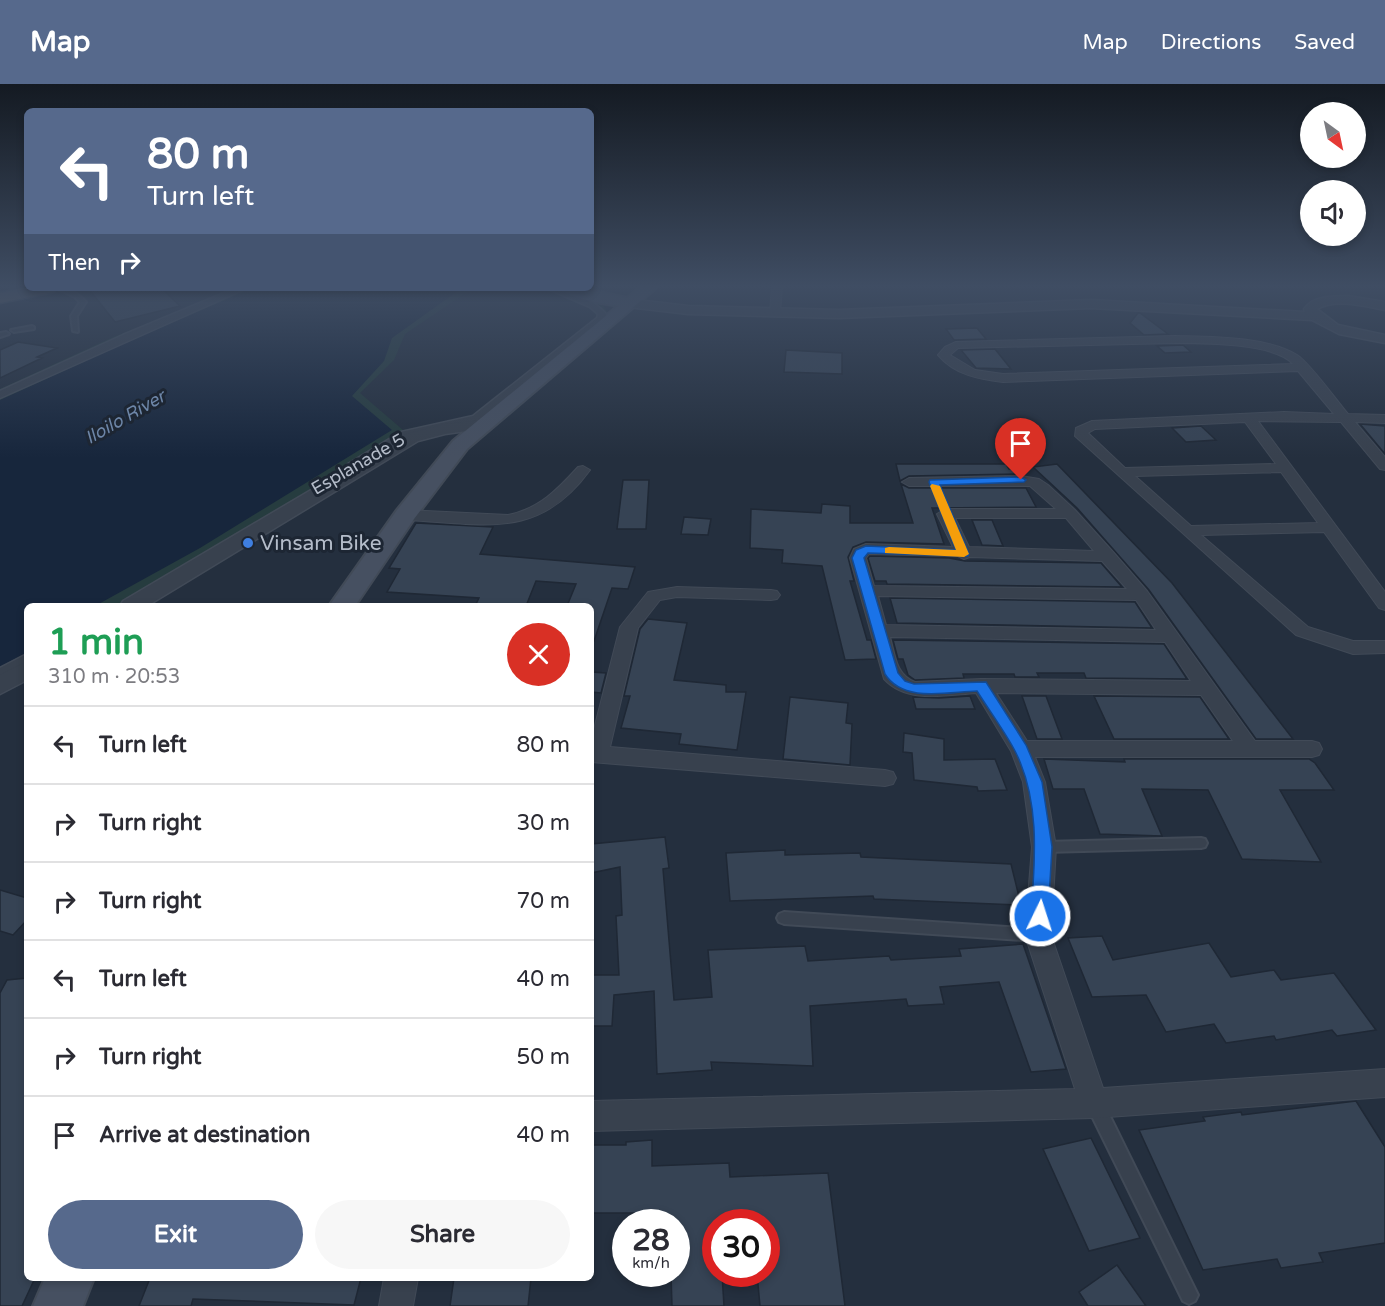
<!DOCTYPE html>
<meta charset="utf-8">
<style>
body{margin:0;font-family:"Varela Round",sans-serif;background:#f7f7f7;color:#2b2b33;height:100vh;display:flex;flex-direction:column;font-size:22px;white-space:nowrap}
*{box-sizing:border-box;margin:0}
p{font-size:20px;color:#7c7c81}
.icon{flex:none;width:33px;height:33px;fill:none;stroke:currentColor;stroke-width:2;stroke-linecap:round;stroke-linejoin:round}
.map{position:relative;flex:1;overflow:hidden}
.sheet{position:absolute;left:24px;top:519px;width:570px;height:678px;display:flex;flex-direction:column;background:#fff;border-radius:9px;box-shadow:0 3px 9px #0003}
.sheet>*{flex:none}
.top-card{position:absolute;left:24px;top:24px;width:570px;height:183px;border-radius:9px;box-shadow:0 3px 9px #0003;background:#56698c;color:#fff;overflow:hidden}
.needle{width:39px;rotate:147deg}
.buttons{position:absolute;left:1300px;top:18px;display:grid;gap:12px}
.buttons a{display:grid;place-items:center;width:66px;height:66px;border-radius:50%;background:#fff;box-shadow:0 3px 9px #0003;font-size:30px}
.speed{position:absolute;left:612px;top:1125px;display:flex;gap:12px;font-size:30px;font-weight:700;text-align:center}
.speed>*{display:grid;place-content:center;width:78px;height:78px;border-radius:50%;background:#fff;box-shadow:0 3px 9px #0003;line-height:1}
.speed small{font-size:15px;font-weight:400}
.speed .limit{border:9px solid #d22;background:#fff;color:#111}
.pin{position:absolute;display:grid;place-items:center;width:51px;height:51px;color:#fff;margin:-62px -26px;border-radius:50% 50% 50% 0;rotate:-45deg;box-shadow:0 0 6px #0007}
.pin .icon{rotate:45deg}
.me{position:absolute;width:66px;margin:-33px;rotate:4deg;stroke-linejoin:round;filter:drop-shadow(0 0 4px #0008)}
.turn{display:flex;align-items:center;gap:21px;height:126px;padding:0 24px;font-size:27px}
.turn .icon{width:78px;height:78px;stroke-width:2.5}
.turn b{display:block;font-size:42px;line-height:51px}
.then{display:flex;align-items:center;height:57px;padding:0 24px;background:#0003;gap:12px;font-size:22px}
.round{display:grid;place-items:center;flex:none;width:63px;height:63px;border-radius:32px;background:#f7f7f7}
.head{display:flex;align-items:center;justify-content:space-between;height:102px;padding:0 24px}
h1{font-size:36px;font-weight:800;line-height:45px;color:#1e9e55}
.cta{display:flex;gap:12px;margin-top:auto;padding:12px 24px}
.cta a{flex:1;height:69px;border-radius:36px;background:#56698c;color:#fff;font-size:24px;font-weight:800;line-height:69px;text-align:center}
.cta a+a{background:#f7f7f7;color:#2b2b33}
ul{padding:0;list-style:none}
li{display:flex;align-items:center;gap:18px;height:78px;padding:0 24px;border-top:2px solid #e1e1e2}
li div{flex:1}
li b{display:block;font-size:22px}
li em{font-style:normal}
header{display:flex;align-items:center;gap:36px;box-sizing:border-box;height:84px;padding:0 30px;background:#56698c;color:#fff}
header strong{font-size:28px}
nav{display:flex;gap:33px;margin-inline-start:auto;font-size:21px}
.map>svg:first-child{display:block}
.green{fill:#263c3f}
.water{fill:#17263c}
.building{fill:#364354;stroke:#1f2835;stroke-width:1.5}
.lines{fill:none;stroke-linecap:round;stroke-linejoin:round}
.service-casing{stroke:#414a57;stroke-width:4}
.pedestrian-casing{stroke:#414a57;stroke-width:3}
.minor-casing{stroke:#414a57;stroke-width:2}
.tertiary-casing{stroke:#414a57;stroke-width:3}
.secondary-casing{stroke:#414a57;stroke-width:4}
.trunk-casing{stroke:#434c59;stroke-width:3}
.service{fill:#38414e;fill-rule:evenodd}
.pedestrian{fill:#38414e;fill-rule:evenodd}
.minor{fill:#38414e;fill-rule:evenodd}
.tertiary{fill:#38414e;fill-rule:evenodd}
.secondary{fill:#465061;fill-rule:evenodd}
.trunk{fill:#656462;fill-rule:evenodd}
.route{fill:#1a73e8;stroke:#114b97;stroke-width:1.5}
.slow{fill:#f59e0b}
.shop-dot{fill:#3f7fe0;stroke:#1d2633;stroke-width:2}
.labels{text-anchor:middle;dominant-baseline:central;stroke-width:6;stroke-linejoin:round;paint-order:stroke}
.far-water-label{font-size:18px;font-style:italic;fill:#6d86a8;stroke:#1d2633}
.far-street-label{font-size:18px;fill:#b4bcc9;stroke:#1d2633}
.poi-label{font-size:21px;fill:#b4bcc9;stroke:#1d2633;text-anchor:start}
</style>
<header>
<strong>Map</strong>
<nav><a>Map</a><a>Directions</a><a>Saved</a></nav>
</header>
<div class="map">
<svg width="1385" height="1222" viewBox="0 0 1385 1222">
<rect width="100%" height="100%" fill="#242f3e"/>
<path class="green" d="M237 204H260L0 318V305L111 254Z
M415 204H473L405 250 394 276 360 309 403 346 471 332 597 235 595 228 584 221 541 204H557L602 220 609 230 481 333 407 351 121 522H76Z"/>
<path class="water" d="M253 204H462L392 254 384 277 352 312 392 346 200 464 95 522H27V568L0 583V316L127 258Z"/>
<path class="building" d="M88 204H161L180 222 115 238Z
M1138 229H1140L1168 250 1144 251 1130 239Z
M977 244 986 255 954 256 946 245Z
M18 258 57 264 37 273 42 274 0 294V266Z
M1183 261 1191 268 1165 269 1157 262Z
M995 265 1011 285 976 284 961 266Z
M786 266 842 269V290L784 288Z
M1360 340 1385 342V370Z
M1201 342 1216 356 1186 358 1172 344Z
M896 380H1006L1009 385H1016L1019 390 909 392 900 397Z
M1057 380 1172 499 1293 655H1256L1149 506 1077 424 1033 383Z
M623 396H649L646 445H617Z
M901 400 909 404H1026L1036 423 932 424 944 460 866 458 853 463 848 473 854 497H850L867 556H871L876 575 845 576 822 482 782 479 783 466 750 464 751 425 821 429 822 420 850 422V439H913Z
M684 433 711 435 708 451 681 450Z
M972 436H992L1003 462 982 461Z
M416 439 493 443 480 470 635 483 628 505 612 504 594 557 591 556V522H567L576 500 536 497 526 522H475L479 514 387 508 400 485 389 484Z
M870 472 949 474 965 477 1101 479 1122 503 887 500 886 497H875L868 474Z
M890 514 1135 518 1152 544 897 539Z
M648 535 687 539 674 596 726 601V608H746L737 666 679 660 681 650 621 644 630 612H624L640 545Z
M893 556 1164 560 1187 595 1086 594 1084 589H1037L1039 593H1015L1014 590H963L964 594 915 596 908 591 903 575H898Z
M591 588 606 589 601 609 591 608Z
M970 612 975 625H916L913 613 939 614Z
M1022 612H1046L1062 655H1037Z
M1094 612 1200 613 1229 655H1114Z
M790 613 848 619 846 639 852 640 850 681 783 675Z
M904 649 944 655V676L995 675 1007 706 978 707 977 703 914 696 912 669 903 668Z
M1044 675 1125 678 1124 675H1309L1315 679 1334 706H1280L1321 778 1242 775 1208 706 1142 705 1162 752 1100 750 1084 705H1053Z
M665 753 669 784 663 785 674 916 712 913 708 866 805 862 808 877 889 872 891 876 961 872 959 865 1023 860 1066 985 1031 988 999 898 940 903 944 920 908 922 906 915 810 922 813 982 711 978 712 986 657 990 654 907 614 911 612 942H591V891H619L616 832 622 831 620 783 591 789V760Z
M785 766V771L860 769 861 773 1011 780 1021 821 874 815 873 812 730 817 726 769Z
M0 806 27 814V836L13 851 0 847Z
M1102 852 1113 876 1209 859 1231 893 1274 886 1281 896 1334 889 1376 946 1337 952 1332 946 1276 956 1274 952 1226 959 1214 940 1166 948 1146 911 1092 913 1068 854Z
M27 894V1194H35L22 1222H0V909L7 896Z
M1356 1017 1385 1063V1159L1319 1169 1323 1178 1281 1184 1277 1175 1203 1186 1139 1046 1205 1037 1203 1033 1241 1028 1242 1031Z
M1091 1054 1140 1154 1089 1167 1043 1065Z
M652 1056V1082L729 1079 730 1093 828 1089 845 1222H760L757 1190H766V1138H716V1190H722L724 1222H672L671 1190H676V1138H634V1129H591V1061H626V1058Z
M1117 1181 1146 1222H1088L1079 1208Z
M150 1194H361L354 1221 193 1215 191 1222H139Z
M454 1194H531L528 1222H450Z"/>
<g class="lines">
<g class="service-casing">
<path id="service" d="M11 203H17V204L14 206Z
M56 204C68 204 78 209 86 218L77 232 78 248 73 247 71 232 80 218 75 213Z
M32 242 34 243V245L14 248 11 246Z
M0 249 6 248 9 250 0 253Z
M1201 754 1205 755 1207 759 1205 763 1201 764 1044 768 1040 767 1038 763 1040 759 1044 758Z
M784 828 1038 845 1043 847 1045 851 1043 855 1038 857 784 840 779 838 777 834 779 830Z
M1095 1012 1101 1014 1195 1205 1198 1211 1195 1217 1189 1220 1183 1217 1089 1026 1087 1020 1089 1014Z"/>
</g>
<g class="pedestrian-casing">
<path id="pedestrian" d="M236 204H247L0 314V307L123 251Z
M546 204C566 204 593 215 606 230L605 235 480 336 408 352 356 384H348V380L401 348 473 332 597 234 598 230 590 223Z
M27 570V582L0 596V584Z"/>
</g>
<g class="minor-casing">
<path id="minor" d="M772 203H782L780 229 775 232 770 229Z
M1175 252C1211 253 1265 252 1297 271 1309 278 1337 317 1348 330L1385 331V339L1355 338 1385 373V386L1380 385 1341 338 1258 337 1385 508V526L1379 524 1324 448 1201 451 1308 543 1353 557H1385V569L1353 570 1296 551 1075 352 1076 344 1092 337 1284 328 1334 330 1298 287 1003 298C979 295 955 291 938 271L945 263 956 258ZM1175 259C1202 259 1275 259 1293 280L1003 290 975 286 950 271 958 264ZM1245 338 1276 380 1125 384 1088 349 1095 345ZM1281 388 1318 439 1191 442 1135 392Z
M583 382 590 386C538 458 482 439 405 436L397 431 405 426 508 431C539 425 558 405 578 383Z
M1021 392 1039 395 1048 401 1075 426 1114 469 1147 507 1255 657H1312L1319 659 1322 665 1319 671 1312 673H1035L1045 698 1056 763 1051 851 1103 1004 1385 985V1013L1094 1034 591 1047V1017L1075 1005 1025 851 1032 763 1023 698 1011 667 976 609C945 611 907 620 884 595L850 474 854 465 866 460 953 463 937 430 945 425H1056L1030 402H909L902 398 909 394ZM955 434H1066L1094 467 969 463ZM869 470 958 472 964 475 970 473 1102 477 1127 505 874 502 866 474ZM878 512 1136 516 1156 546 886 541ZM890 553 1165 558 1191 597 981 595 915 598C896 591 895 571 890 553ZM996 609 1201 611 1233 657H1027Z
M677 503 771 506 777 507 780 511 777 515 771 516 677 513 660 516 638 544 610 663 885 686 893 688 896 694 893 700 885 702 591 678V657L620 543 648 508Z
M384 1194H418L413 1222H379Z"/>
</g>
<g class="tertiary-casing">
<path id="tertiary" d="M1348 212 1385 218V226C1364 222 1336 214 1317 225L1338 241 1385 251V259L1339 250 1312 236 1091 224 839 234 688 230 628 223 622 219 628 215 688 222 839 226 1091 216 1305 228 1304 225C1314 211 1332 213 1348 212Z
M482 336 488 338 490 341 488 344 445 350 418 357 147 522H120L123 517 406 350 445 340Z
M27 577V596L0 610V591Z"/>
</g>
<g class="secondary-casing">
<path id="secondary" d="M641 203H657L467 365 414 435 355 522H329L397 426 453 357 618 222C603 219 569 215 559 204H580L627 214Z
M45 1194H94L83 1222H33Z"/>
</g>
<g class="trunk-casing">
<path id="trunk" d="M27 203 56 204 54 208 0 219V209Z"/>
</g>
<use href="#service" class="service"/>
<use href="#pedestrian" class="pedestrian"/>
<use href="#minor" class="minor"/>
<use href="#tertiary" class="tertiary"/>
<use href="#secondary" class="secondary"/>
<use href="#trunk" class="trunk"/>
</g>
<linearGradient id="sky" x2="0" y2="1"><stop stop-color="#141a22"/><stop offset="0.54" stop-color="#3f4d63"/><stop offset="1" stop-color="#3f4d63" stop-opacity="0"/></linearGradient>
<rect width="1385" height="374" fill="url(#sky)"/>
<path class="route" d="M1021 393 1026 396 1024 398 940 401 969 470 968 472 868 469 864 474 898 589 905 597 914 600 986 598 1026 661 1042 698 1052 763 1048 832 1046 838 1040 840 1034 838 1031 832C1035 777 1041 716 1014 665 1003 645 989 626 977 607 947 608 903 619 885 590L852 474 856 466 866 462 956 466 929 398 930 396Z"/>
<path class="slow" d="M932 400 940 402 969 470 964 473 885 469V464L889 463 956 466 930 402Z"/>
<circle class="shop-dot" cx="248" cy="459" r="6"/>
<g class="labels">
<g class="far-water-label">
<text transform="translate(125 333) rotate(-30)">Iloilo River</text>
</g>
<g class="far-street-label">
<text transform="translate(358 380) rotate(-30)">Esplanade 5</text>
</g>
<g class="poi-label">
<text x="260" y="459">Vinsam Bike</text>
</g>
</g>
</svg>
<div class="buttons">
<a><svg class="needle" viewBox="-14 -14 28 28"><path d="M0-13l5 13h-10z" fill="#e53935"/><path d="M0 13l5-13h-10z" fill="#7c7c81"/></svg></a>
<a><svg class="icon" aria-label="sound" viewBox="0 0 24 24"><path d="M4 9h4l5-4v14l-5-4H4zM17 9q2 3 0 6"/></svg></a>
</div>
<div class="speed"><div>28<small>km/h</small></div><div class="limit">30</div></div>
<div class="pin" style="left:1021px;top:396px;background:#d93025"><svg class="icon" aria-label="arrive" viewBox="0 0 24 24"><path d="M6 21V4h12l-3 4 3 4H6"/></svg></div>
<svg class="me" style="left:1040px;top:832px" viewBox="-20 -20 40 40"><circle r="17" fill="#1a73e8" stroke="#fff" stroke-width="3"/><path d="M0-11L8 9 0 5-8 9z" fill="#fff"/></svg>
<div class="top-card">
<div class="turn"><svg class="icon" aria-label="left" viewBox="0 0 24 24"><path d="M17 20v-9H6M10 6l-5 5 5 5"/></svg><div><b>80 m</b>Turn left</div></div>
<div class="then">Then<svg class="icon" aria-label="right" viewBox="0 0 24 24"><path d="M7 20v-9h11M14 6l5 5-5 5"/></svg></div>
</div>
<section class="sheet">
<div class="head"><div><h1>1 min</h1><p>310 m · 20:53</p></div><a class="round" style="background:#d93025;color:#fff"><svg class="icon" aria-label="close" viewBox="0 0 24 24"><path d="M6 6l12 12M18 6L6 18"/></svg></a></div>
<ul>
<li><svg class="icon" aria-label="left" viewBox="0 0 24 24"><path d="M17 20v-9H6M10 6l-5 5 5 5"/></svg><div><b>Turn left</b></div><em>80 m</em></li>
<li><svg class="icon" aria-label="right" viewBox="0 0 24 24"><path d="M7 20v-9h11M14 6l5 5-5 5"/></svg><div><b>Turn right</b></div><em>30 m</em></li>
<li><svg class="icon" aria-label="right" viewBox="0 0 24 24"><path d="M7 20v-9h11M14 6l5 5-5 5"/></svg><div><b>Turn right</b></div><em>70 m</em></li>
<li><svg class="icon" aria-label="left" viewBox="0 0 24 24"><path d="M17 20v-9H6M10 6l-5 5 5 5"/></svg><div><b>Turn left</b></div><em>40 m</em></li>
<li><svg class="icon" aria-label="right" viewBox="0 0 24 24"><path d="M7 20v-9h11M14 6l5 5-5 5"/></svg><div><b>Turn right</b></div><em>50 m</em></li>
<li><svg class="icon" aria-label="arrive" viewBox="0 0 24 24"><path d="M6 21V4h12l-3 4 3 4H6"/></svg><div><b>Arrive at destination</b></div><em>40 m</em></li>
</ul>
<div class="cta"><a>Exit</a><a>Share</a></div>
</section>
</div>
